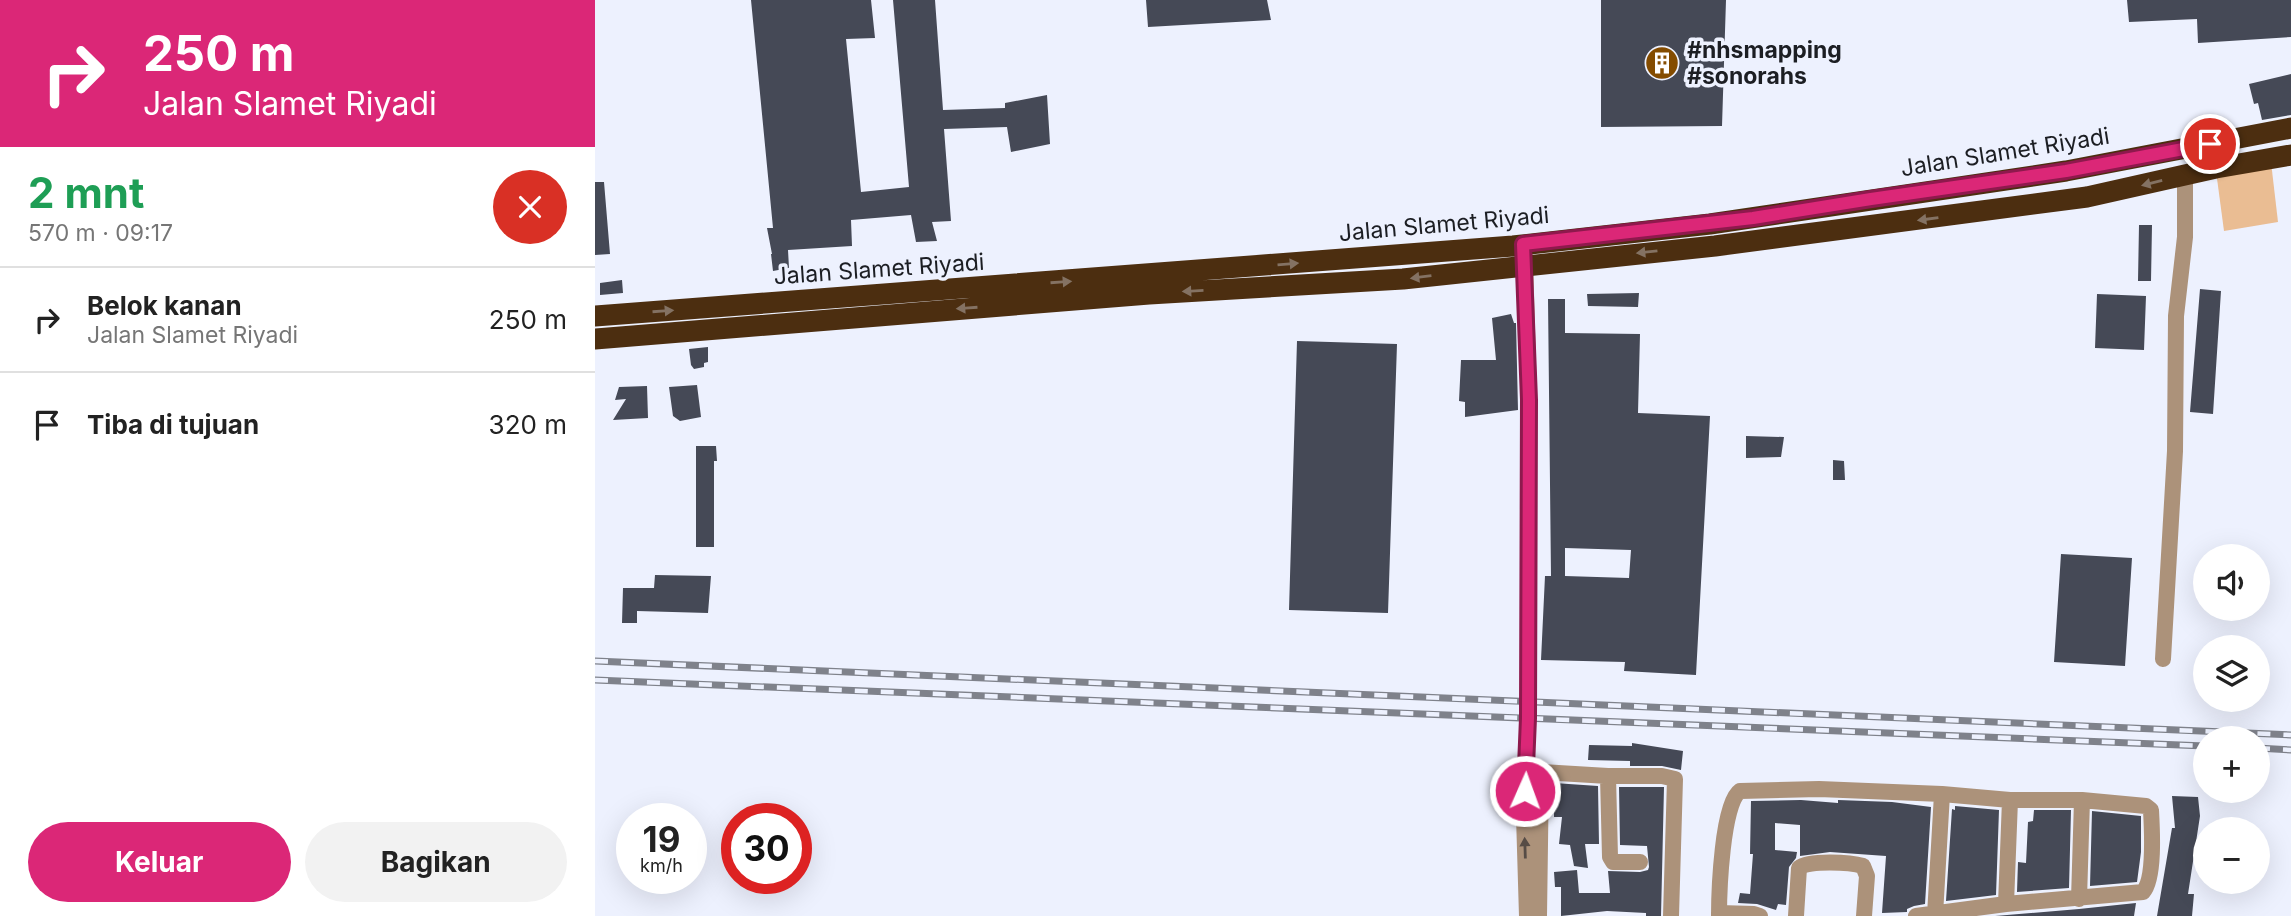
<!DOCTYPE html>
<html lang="id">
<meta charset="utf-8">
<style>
body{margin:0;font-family:Inter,sans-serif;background:#f2f2f2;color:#222;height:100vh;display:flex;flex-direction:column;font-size:26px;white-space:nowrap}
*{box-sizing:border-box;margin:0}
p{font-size:23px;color:#767676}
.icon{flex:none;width:38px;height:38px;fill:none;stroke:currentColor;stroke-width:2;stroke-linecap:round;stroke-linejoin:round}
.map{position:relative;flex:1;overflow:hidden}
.sheet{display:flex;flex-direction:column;background:#fff;width:595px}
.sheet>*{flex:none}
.banner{background:#db2777;color:#fff;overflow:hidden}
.tools{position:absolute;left:1598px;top:544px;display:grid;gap:14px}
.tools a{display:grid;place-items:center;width:77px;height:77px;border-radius:50%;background:#fff;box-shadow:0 7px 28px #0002;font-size:35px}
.speed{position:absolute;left:21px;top:803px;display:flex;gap:14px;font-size:35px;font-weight:700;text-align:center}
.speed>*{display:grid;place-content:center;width:91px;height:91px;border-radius:50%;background:#fff;box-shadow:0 7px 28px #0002;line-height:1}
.speed small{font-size:18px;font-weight:400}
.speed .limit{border:10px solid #d22;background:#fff;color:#111}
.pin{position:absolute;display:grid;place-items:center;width:60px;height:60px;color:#fff;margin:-30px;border:4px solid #fff;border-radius:50%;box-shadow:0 2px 7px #0007}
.me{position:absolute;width:77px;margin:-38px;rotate:2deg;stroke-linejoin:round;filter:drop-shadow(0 0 5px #0008)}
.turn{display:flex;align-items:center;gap:24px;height:147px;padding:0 28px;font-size:32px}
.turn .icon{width:91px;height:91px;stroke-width:2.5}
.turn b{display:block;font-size:49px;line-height:60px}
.round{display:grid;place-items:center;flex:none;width:74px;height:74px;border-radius:37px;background:#f2f2f2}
.headline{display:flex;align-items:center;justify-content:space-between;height:119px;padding:0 28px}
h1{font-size:42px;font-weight:700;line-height:52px;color:#1e9e55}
.primary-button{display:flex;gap:14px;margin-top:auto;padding:14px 28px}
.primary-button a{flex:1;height:80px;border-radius:42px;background:#db2777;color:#fff;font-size:28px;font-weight:700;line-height:80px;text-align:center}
.primary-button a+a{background:#f2f2f2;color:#222}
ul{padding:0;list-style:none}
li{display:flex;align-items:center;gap:21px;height:105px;padding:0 28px;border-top:2px solid #e0e0e0}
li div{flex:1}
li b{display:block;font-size:26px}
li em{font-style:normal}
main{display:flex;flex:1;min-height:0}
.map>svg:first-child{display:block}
.green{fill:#eabd93}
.building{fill:#454956;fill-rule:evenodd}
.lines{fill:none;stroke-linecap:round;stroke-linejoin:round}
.minor{stroke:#ac927a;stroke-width:16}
.highway{stroke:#4c2e10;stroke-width:21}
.rail-casing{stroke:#7f828b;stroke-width:7}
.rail{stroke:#edf1fe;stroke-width:4.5;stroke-dasharray:13;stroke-linecap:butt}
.oneway{fill:#847263}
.oneway2{fill:#564c46}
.route-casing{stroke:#8e194d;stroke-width:18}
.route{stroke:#db2777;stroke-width:12}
.labels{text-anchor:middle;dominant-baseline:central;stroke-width:7;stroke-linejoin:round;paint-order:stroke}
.poi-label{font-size:23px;font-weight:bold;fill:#1c1e23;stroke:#edf1fe;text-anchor:start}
.street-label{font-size:23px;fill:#1c1e23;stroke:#edf1fe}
</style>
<main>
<section class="sheet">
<div class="banner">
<div class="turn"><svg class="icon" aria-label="right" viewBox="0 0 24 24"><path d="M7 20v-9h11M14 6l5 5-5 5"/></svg><div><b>250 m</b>Jalan Slamet Riyadi</div></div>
</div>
<div class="headline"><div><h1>2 mnt</h1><p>570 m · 09:17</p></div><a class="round" style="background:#d93025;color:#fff"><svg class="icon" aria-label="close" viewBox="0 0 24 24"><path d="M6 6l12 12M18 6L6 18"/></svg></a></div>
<ul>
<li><svg class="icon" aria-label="right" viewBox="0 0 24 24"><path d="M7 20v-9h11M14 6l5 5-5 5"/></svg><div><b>Belok kanan</b><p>Jalan Slamet Riyadi</p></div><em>250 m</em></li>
<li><svg class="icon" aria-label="arrive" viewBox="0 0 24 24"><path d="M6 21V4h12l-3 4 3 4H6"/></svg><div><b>Tiba di tujuan</b></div><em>320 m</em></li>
</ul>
<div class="primary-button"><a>Keluar</a><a>Bagikan</a></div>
</section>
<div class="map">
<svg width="1696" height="916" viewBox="0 0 1696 916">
<rect width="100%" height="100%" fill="#edf1fe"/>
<path class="green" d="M1676 162 1683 222 1629 231 1621 171Z"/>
<path class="building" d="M156 0H276L280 38 251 39 266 192 314 187 298 0H340L348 110 410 108V103L452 95 455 144 416 152 412 127 349 129 356 221 337 222 342 241 321 242 316 215 256 220 257 246 193 250 194 268 178 271 176 254H177L172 228H178Z
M551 0H672L676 20 553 27Z
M1006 0H1131L1127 126 1006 127Z
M1532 0H1696V37L1603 43 1602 19 1534 22Z
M1696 74V115L1667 120 1663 103 1659 104 1654 84Z
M0 182H9L15 254 0 255Z
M1544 225H1557L1556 281H1543Z
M27 280 28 293 5 295V283Z
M1605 289 1626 291 1618 414 1595 412Z
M1044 293 1043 307 993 306 992 294Z
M1502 294 1551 296 1549 350 1500 348Z
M953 299H970V333L1045 334 1043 413 1115 416 1101 675 1029 671 1030 662 946 660 950 576H956ZM970 548 1036 550 1034 578 970 576Z
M916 314 919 323H921L923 410 870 417V402L864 401 866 360H901L897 318Z
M702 341 802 344 793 613 694 610Z
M113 347V362L109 363V367L99 369 96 365 94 349Z
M102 385 106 417 85 421 78 416 74 387Z
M52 386 53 418 18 420 31 399 20 400 24 387Z
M1151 436 1189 437 1186 457 1151 458Z
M101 446H121L122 461H119V547H101Z
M1238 460 1249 461 1250 480H1238Z
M1466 554 1537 558 1530 666 1459 662Z
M60 575 116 576 113 613 42 611V623H27L28 588H59Z
M1037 743 1088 751 1086 770 1067 766H1035V761L993 760 994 745 1037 746Z
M959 783 1003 786 1004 844H990L993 868 979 866 975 845 964 844 967 817H959Z
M1024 787H1069L1066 916H1051V913L1012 911 966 916V887H960L959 872 982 870 984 893H1015L1013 871 1045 872 1053 870 1054 867 1052 846 1025 845Z
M1577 796 1603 797 1605 816 1593 894H1599L1597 916H1562L1577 828H1580Z
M1206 800 1243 803V800L1297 802 1336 807 1330 904 1319 906 1312 909V912L1287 913 1291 856 1235 852 1205 856V825L1180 823V850L1202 852 1201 858 1194 867 1191 905 1183 904 1181 910 1162 904 1143 903 1145 893 1155 894 1158 854H1155L1156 801Z
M1360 806 1404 810 1401 895 1351 901 1357 809 1360 810Z
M1439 810H1476L1474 888 1422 892 1423 862 1431 863 1433 822 1438 821Z
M1497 811 1546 816V852L1542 882 1495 886Z
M1541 903 1539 916H1400L1484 909Z"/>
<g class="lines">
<path class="minor" d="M930 257 934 400 933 718 929 816 932 916
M1568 659 1580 451 1581 316 1590 237V175
M930 771 1013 776H1067L1080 779 1076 916
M1013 776 1015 857 1018 862H1045
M1484 899 1487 800
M1411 904 1415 800
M1124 913 1159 914 1165 916
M1340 915 1347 794
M944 916 946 772
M1124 916C1124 893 1127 803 1145 791L1224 789 1347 794 1415 800H1487L1551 806 1556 810C1557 828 1560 879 1548 892L1411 904 1321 916
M1201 916 1204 868C1214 860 1255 862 1268 866L1272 876 1269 916"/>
<path class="highway" d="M0 316 918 246 1115 224 1471 171 1696 128
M0 339 554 294 808 279 1120 246 1492 197 1621 168 1696 155"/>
<g class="rail-casing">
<path id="rail" d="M0 661 1696 735
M0 680 1610 746
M1662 748 1696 750"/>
</g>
<use href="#rail" class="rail"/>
</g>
<defs><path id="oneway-solid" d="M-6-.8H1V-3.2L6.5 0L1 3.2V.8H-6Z" transform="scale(1.75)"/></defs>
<g class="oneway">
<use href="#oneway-solid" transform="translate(1557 183) rotate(166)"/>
<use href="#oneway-solid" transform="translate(1333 219) rotate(172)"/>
<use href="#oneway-solid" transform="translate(1052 252) rotate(174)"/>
<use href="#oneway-solid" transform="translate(693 264) rotate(-5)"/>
<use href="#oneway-solid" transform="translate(826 277) rotate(173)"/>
<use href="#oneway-solid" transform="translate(466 282) rotate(-4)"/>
<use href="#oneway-solid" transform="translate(598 291) rotate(177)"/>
<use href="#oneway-solid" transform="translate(372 308) rotate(176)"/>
<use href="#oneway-solid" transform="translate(68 311) rotate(-4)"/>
</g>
<use class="oneway2" href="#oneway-solid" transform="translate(930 848) rotate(-92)"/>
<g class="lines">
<g class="route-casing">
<path id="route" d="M930 791 933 718 934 400 928 244 1158 218 1276 199 1471 171 1615 144"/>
</g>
<use href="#route" class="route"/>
</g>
<defs>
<g id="building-disc" transform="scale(1.75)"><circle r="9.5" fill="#844c00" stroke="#edf1fe"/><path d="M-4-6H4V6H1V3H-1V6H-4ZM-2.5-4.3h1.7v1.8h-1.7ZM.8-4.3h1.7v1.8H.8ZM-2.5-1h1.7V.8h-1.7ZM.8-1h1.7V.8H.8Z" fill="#fff"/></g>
</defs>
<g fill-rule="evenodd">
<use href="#building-disc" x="1067" y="63"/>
</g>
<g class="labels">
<g class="poi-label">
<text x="1092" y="50">#nhsmapping<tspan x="1092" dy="26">#sonorahs</tspan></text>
</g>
<g class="street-label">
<text transform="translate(1410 152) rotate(-9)">Jalan Slamet Riyadi</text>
<text transform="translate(849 224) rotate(-5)">Jalan Slamet Riyadi</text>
<text transform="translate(284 269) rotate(-4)">Jalan Slamet Riyadi</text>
</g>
</g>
</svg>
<div class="tools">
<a><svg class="icon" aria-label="sound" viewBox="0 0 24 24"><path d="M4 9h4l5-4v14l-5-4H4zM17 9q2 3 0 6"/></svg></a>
<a><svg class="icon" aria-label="layers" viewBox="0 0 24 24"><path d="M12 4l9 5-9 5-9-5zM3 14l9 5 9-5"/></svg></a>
<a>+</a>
<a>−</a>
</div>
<div class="speed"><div>19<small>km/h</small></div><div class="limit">30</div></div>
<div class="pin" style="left:1615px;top:144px;background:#d93025"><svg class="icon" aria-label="arrive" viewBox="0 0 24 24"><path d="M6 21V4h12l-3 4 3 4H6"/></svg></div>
<svg class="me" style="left:930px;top:791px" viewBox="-20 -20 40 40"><circle r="17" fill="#db2777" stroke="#fff" stroke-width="3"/><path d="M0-11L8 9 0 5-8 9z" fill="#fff"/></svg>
</div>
</main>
